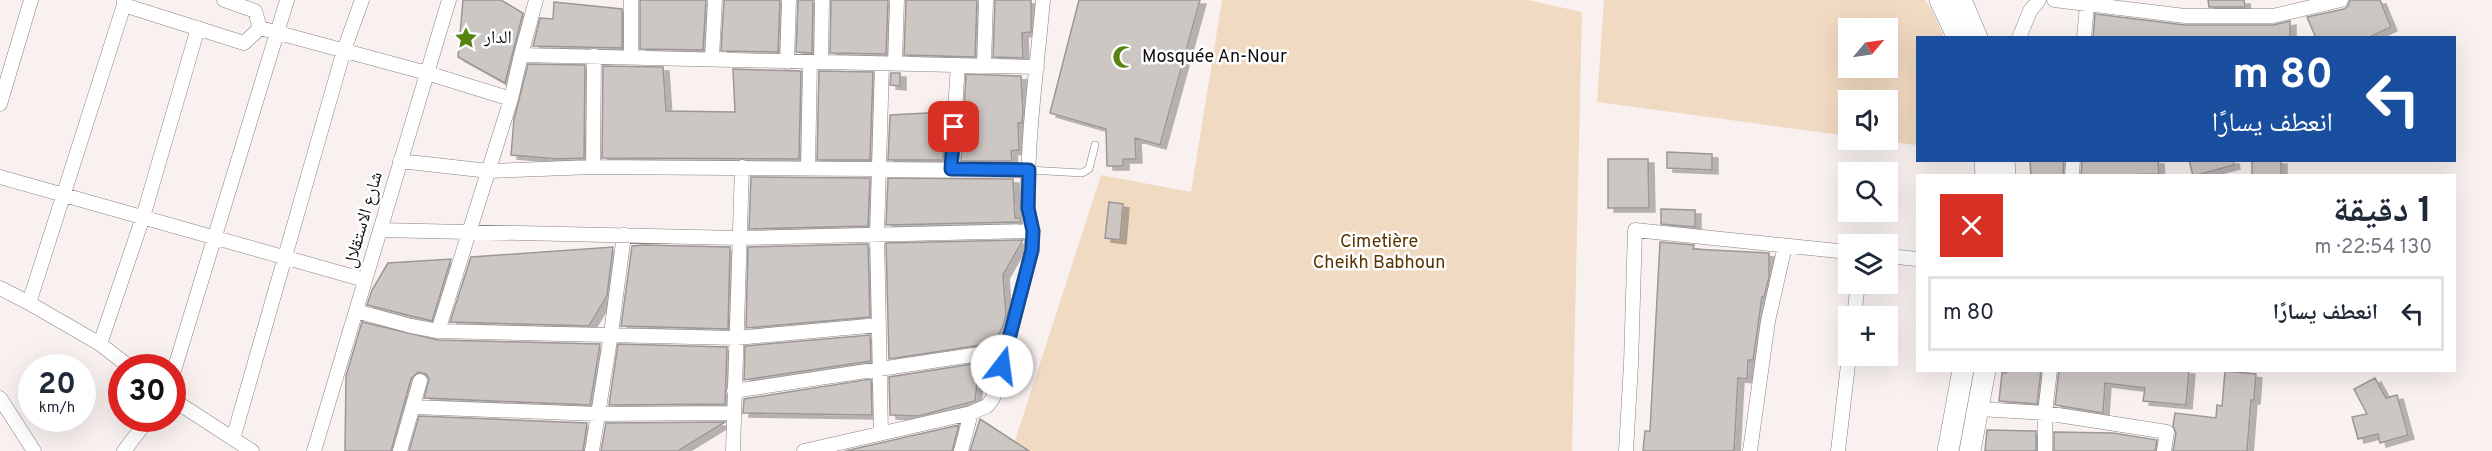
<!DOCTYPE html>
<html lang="ar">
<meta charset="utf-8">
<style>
body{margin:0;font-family:Overpass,"Noto Naskh Arabic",sans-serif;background:#f2f2f3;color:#1f2937;direction:rtl;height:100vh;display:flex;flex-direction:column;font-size:22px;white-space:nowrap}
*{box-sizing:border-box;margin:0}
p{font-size:20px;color:#747a83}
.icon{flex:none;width:33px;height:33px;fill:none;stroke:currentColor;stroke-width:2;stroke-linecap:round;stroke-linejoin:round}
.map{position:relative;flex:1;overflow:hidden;direction:ltr}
.details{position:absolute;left:1916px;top:174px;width:540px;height:198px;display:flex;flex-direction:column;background:#fff;border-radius:0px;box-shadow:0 6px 24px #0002;direction:rtl}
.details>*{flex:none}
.banner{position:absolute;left:1916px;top:36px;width:540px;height:126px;border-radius:0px;box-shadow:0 6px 24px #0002;direction:rtl;background:#1a4fa0;color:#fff;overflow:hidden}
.needle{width:39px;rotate:61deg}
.controls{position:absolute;left:1838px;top:18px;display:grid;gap:12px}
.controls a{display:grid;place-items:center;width:60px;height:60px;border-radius:0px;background:#fff;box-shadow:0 6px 24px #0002;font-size:30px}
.speed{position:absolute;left:18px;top:354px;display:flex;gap:12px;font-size:30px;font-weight:700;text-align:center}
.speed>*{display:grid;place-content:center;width:78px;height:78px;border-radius:50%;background:#fff;box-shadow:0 6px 24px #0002;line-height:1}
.speed small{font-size:15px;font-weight:400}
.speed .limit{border:9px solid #d22;background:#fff;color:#111}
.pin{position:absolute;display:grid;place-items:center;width:51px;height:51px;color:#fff;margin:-26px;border-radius:12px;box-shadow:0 3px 9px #0006}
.me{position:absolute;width:66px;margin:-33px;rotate:15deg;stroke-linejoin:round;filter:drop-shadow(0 0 4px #0008)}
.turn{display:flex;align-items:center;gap:21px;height:126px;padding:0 24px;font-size:27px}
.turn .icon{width:78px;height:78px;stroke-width:2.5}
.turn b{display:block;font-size:42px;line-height:51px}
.round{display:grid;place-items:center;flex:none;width:63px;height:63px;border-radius:0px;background:#f2f2f3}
.head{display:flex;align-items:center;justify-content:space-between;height:102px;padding:0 24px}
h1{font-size:36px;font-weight:700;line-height:45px}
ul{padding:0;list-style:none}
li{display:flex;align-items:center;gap:18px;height:75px;margin:0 12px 9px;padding:0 12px;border:3px solid #e0e1e3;border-radius:0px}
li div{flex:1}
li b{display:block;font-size:22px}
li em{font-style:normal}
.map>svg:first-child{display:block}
.green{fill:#f1dac2;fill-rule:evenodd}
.building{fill:#cdc7c4;stroke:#9c9794;stroke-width:1.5;filter:url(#shadow)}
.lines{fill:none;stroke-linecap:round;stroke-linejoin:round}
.service-casing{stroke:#888281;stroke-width:8}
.minor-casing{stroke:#888281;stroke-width:15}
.primary-casing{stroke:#888281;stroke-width:22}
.service{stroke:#fff;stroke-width:7}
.minor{stroke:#fff;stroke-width:14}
.primary{stroke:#fff;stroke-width:21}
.route-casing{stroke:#114b97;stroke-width:15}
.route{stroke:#1a73e8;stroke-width:10}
.labels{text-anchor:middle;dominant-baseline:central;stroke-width:5;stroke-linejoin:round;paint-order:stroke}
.poi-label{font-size:18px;fill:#0f0d0d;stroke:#fff;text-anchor:start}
.street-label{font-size:18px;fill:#0f0d0d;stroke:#fff}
.park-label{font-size:18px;fill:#583402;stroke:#fff}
</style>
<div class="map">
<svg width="2492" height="451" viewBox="0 0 2492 451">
<defs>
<filter id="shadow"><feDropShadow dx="6" dy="4" stdDeviation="0" flood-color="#0004"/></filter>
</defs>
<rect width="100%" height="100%" fill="#f8f1f0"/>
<path class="green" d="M1222 0H1528L1582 12 1572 451H1023L1014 444 1101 175 1191 192Z
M1604 0H1925L1931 9 1944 37 1917 38V145L1876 140H1887V100H1848V136L1597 102ZM1848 28H1887V68H1848Z"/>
<path class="building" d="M463 0H501L523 13 505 83 458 57Z
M640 0H706L703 50 640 49Z
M724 0H780L778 52 721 51Z
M798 0H813L812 53 796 52Z
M831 0H888L886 54 830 53Z
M906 0H977L975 57 904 55Z
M995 0H1031V32L1022 33 1023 58 993 57Z
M1079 0H1200L1160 145 1135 138 1136 159H1123V166H1107L1106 129 1050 113Z
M2208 0H2244L2245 7H2209Z
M2350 0H2380L2391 27 2368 38H2316L2307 17 2344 9 2348 6Z
M554 2 622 9V48L533 46 540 18 553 19Z
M2095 14 2185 25H2273L2290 21V38H2093Z
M528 64 585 65 584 158 557 159 511 155 514 119Z
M603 66 663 67 666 111 735 112 733 69 801 71 799 159 602 158Z
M819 71 873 72 870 160H817Z
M891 73H900V86L890 85Z
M966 74 1021 76 1023 112 1022 123H1018L1019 150 1011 151 1012 161H961Z
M946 112 943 160H888L890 115Z
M1667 152 1712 154V170L1667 168Z
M1608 159H1648L1649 208H1608Z
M2030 160H2064L2063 176H2031Z
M2082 160H2158L2159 174 2081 176Z
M2189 160H2233L2234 165 2193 176Z
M2252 160H2281V176H2252Z
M751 177 870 178 868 226 749 229Z
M888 178 1013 179 1015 218H1020L1021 222 886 225Z
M1109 202 1123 204 1120 240 1105 238Z
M1661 209 1695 210V227L1661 224Z
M1023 240 1003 275 1006 315 1002 328 994 343 889 359 886 243Z
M1660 242 1694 245 1693 249 1769 253V277L1764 297H1762L1753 360H1748L1747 379 1738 378 1734 451H1643L1645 431H1650Z
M868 244 870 317 746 328 748 247Z
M644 245 730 247 728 329 621 326 632 246Z
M613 247 607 296 589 326 450 322 471 257Z
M451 259 432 321 367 305 372 290 388 263Z
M362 322 438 340 600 344 590 405 424 398 429 379 426 374 418 372 411 379 391 451H345L346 376Z
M870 335 871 361 744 380 745 346Z
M618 344 727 347 725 404 609 405Z
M979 363 975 401 918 416 890 415 889 377Z
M2006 370H2041L2037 404 1999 401 2002 373H2006Z
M2059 370H2189L2186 405 2143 401 2145 388 2105 383 2103 413 2055 405Z
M2225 371 2256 374 2254 400H2251L2247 451H2173L2176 433 2173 426 2175 413 2216 418 2217 405 2222 406Z
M2375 378 2386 398 2397 395 2408 435 2380 443 2378 434 2358 439 2352 417 2367 414 2354 389Z
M871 379 872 415 743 413 744 399Z
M419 416 587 423 583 451H409Z
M980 419 1029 451H970Z
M725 422 678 451H601L606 423Z
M959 425 952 451H845Z
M1987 430 2036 431V451H1985Z
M2054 432 2113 433 2157 440 2155 451H2054Z"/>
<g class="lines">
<g class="service-casing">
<path id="service" d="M1029 170 1082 173 1089 169 1095 145"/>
</g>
<g class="minor-casing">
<path id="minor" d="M124 0V5L244 43 260 28
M224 0 255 11 260 28
M631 0V58
M2054 0 2185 16H2273L2341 0
M124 5 29 303 100 344 131 368
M260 28 427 73 511 99 438 331
M2019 38 2030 11 2039 0
M2084 38 2087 5
M521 55 536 0
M712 58 715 0
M787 62 789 0
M821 62 822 0
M895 63 897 0
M984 65 986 0
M511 99 521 55 1037 67
M0 104 31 0
M400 161 489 171 593 167 1029 170
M593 167 594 56
M808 168 810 62
M951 169 958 65
M2072 176 2073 160
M0 177 365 280
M380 230 738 238 1033 231
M1887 256 1917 259
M0 288 29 303
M356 311 411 326 438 331 736 338 879 325
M1854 316 1858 284
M100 344 143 217 198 28
M172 377 287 0
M734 391 1006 350
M0 398 34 451
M172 399 252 451
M413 407 598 414 734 413
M1978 409 2045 413 2167 432 2164 451
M881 433 877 234 882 64
M233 439 344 50 362 0
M124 451 149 418
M314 451 449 0
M400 451 420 381
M592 451 611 334 624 235
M733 451 742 167
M804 451 971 413 987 406 993 398 1032 250C1033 234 1028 219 1028 204 1027 136 1037 68 1043 0
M961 451 971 413
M1626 451 1631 364 1635 230 1848 252
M1750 451 1768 321 1785 246
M1838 451 1849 356
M2045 451V413L2050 370"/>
</g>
<g class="primary-casing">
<path id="primary" d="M1940 0 1958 38
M1961 0 1977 38
M1985 160 1986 176
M2004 160 2005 176
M1948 451 1963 370
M1970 451 1985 370"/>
</g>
<use href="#service" class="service"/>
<use href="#minor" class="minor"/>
<use href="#primary" class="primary"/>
</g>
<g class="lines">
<g class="route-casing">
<path id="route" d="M954 127 951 169 1029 170 1028 208 1033 231 1032 250 1002 366"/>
</g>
<use href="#route" class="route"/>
</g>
<defs>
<g id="sight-bare" transform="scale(1.8)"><path d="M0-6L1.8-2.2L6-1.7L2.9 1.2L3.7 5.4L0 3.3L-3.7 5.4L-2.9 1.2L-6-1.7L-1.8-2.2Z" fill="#578411" stroke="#fff" stroke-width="2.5" paint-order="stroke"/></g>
<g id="mosque-bare" transform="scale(1.8)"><path d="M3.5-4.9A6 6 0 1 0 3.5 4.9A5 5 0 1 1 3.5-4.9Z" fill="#578411" stroke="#fff" stroke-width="2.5" paint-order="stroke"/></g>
</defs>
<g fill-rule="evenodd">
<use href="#sight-bare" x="466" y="38"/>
<use href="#mosque-bare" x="1124" y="57"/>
</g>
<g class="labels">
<g class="poi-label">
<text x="484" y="38">الدار</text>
<text x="1142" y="57">Mosquée An-Nour</text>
</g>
<g class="street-label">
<text transform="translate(364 220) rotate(-74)">شارع الاستقلال</text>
</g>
<g class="park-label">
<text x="1379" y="242">Cimetière<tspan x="1379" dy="21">Cheikh Babhoun</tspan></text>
</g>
</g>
</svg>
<div class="controls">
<a><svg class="needle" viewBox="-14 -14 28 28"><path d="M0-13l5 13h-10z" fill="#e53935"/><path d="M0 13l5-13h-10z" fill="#747a83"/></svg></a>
<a><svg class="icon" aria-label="sound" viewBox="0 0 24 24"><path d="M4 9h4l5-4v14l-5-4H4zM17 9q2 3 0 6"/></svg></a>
<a><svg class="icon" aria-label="search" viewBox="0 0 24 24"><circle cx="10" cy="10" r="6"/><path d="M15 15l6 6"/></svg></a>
<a><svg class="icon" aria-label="layers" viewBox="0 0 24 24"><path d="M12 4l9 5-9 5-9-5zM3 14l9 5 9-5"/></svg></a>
<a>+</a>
</div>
<div class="speed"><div>20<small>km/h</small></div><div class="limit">30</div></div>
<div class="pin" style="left:954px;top:127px;background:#d93025"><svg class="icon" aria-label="arrive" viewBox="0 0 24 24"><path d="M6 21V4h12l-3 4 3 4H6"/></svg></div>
<svg class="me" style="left:1002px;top:366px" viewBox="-20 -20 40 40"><circle r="19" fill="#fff"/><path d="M0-13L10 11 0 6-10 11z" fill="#1a73e8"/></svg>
<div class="banner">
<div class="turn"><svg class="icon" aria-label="left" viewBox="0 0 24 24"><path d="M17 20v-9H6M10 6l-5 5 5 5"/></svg><div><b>80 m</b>انعطف يسارًا</div></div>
</div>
<section class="details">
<div class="head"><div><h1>1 دقيقة</h1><p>130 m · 22:54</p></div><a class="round" style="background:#d93025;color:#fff"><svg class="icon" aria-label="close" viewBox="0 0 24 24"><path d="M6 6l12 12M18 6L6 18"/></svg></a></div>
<ul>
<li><svg class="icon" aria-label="left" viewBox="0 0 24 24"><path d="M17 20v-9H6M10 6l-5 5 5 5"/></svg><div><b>انعطف يسارًا</b></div><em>80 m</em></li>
</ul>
</section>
</div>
